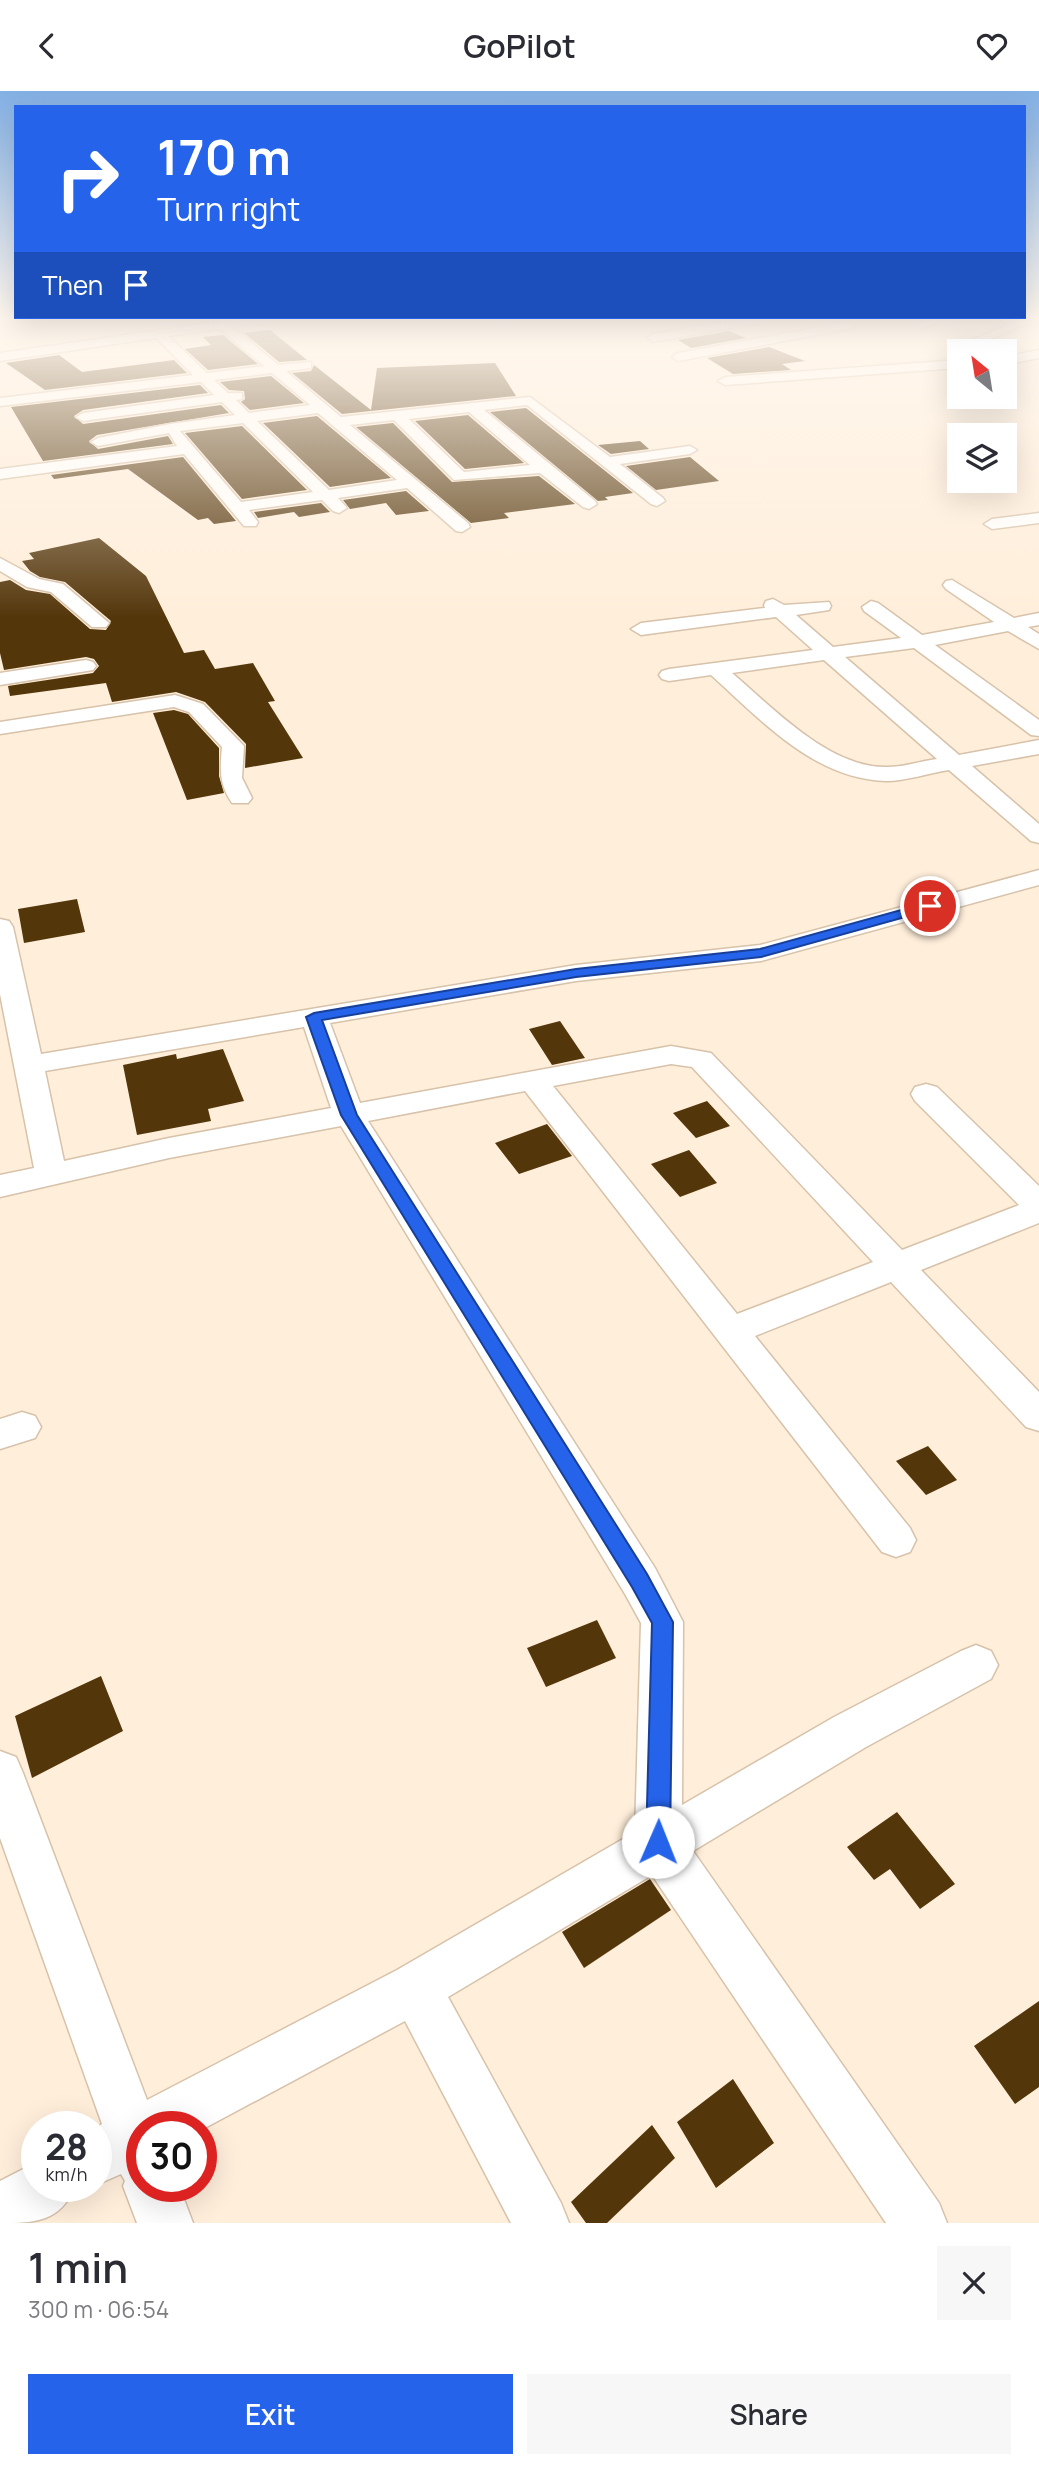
<!DOCTYPE html>
<meta charset="utf-8">
<style>
body{margin:0;font-family:Manrope,sans-serif;background:#f7f7f7;color:#2b2b33;height:100vh;display:flex;flex-direction:column;font-size:26px;white-space:nowrap}
*{box-sizing:border-box;margin:0}
p{font-size:23px;color:#7c7c81}
.icon{flex:none;width:38px;height:38px;fill:none;stroke:currentColor;stroke-width:2;stroke-linecap:round;stroke-linejoin:round}
.map{position:relative;height:2132px;overflow:hidden}
.sheet{display:flex;flex-direction:column;background:#fff;flex:1}
.sheet>*{flex:none}
.guide{position:absolute;left:14px;top:14px;width:1012px;height:214px;border-radius:0px;box-shadow:0 7px 28px #0002;background:#2563eb;color:#fff;overflow:hidden}
.needle{width:46px;rotate:330deg}
.tools{position:absolute;left:947px;top:248px;display:grid;gap:14px}
.tools a{display:grid;place-items:center;width:70px;height:70px;border-radius:0px;background:#fff;box-shadow:0 7px 28px #0002;font-size:35px}
.speed{position:absolute;left:21px;top:2020px;display:flex;gap:14px;font-size:35px;font-weight:700;text-align:center}
.speed>*{display:grid;place-content:center;width:91px;height:91px;border-radius:50%;background:#fff;box-shadow:0 7px 28px #0002;line-height:1}
.speed small{font-size:18px;font-weight:400}
.speed .limit{border:10px solid #d22;background:#fff;color:#111}
.pin{position:absolute;display:grid;place-items:center;width:60px;height:60px;color:#fff;margin:-30px;border:4px solid #fff;border-radius:50%;box-shadow:0 2px 7px #0007}
.me{position:absolute;width:77px;margin:-38px;rotate:1deg;stroke-linejoin:round;filter:drop-shadow(0 0 5px #0008)}
.turn{display:flex;align-items:center;gap:24px;height:147px;padding:0 28px;font-size:32px}
.turn .icon{width:91px;height:91px;stroke-width:2.5}
.turn b{display:block;font-size:49px;line-height:60px}
.then{display:flex;align-items:center;height:66px;padding:0 28px;background:#0003;gap:14px;font-size:26px}
.round{display:grid;place-items:center;flex:none;width:74px;height:74px;border-radius:0px;background:#f7f7f7}
.summary{display:flex;align-items:center;justify-content:space-between;height:119px;padding:0 28px}
h1{font-size:42px;font-weight:600;line-height:52px}
.primary-button{display:flex;gap:14px;margin-top:auto;padding:14px 28px}
.primary-button a{flex:1;height:80px;border-radius:0px;background:#2563eb;color:#fff;font-size:28px;font-weight:600;line-height:80px;text-align:center}
.primary-button a+a{background:#f7f7f7;color:#2b2b33}
header{display:flex;justify-content:space-between;align-items:center;height:91px;padding:0 28px;background:#fff;font-size:32px;font-weight:600}
.map>svg:first-child{display:block}
.building{fill:#54360b}
.lines{fill:none;stroke-linecap:round;stroke-linejoin:round}
.minor-casing{stroke:#d7c2aa;stroke-width:3}
.minor{fill:#fff;fill-rule:evenodd}
.route{fill:#2563eb;stroke:#184099;stroke-width:2}
</style>
<header><svg class="icon" aria-label="back" viewBox="0 0 24 24"><path d="M15 5l-7 7 7 7"/></svg>GoPilot<svg class="icon" aria-label="heart" viewBox="0 0 24 24"><path d="M12 20l-8-8c-3-5 5-10 8-4 3-6 11-1 8 4z"/></svg></header>
<div class="map">
<svg width="1039" height="2132" viewBox="0 0 1039 2132">
<rect width="100%" height="100%" fill="#ffeeda"/>
<path class="building" d="M270 239 307 269 279 271 244 242Z
M729 240 746 247 691 257 678 249Z
M223 244 258 273 208 279 185 258 211 254 203 246Z
M769 256 805 270 782 273 791 279 733 283 707 267Z
M59 264 82 281 174 269 187 282 45 299 6 272Z
M495 272 516 305 342 323 292 282 311 280 314 274 371 319 377 277Z
M271 285 304 312 250 319 241 311 245 308 244 300 229 299 220 291Z
M200 294 208 302 83 319 74 325 83 333 221 314 229 322 97 344 89 350 98 358 168 345 173 353 43 370 11 316Z
M526 317 633 402 605 406 608 409 598 410 490 321Z
M468 324 524 372 465 378 415 330Z
M317 325 391 387 330 396 263 332Z
M393 332 452 391 539 385 575 413 504 422 509 427 471 432 356 336Z
M242 335 307 399 242 408 185 342Z
M640 350 649 358 611 363 598 354Z
M183 366 236 430 214 433 208 427 198 429 128 378 54 388 51 384Z
M690 366 719 390 656 399 626 375Z
M406 400 429 420 396 424 386 412 350 418 343 409Z
M321 412 330 421 299 426 294 421 258 427 254 421Z
M99 447 146 485 184 562 204 559 215 578 253 572 275 610 268 611 303 667 245 677 246 653 205 611 176 601 112 611 106 592 10 605 8 595 93 582 99 575 94 568 86 566 4 579 0 562V491L10 489 26 499 50 503 90 538 106 539 111 530 65 491 40 486 30 480 22 470 34 468 29 462Z
M174 619 188 623 219 657V685L224 702 187 709 153 622Z
M77 808 85 841 24 852 18 818Z
M560 930 585 967 552 974 529 938Z
M223 958 244 1010 208 1018 211 1030 137 1044 123 974 176 963 177 968Z
M707 1010 730 1035 696 1047 673 1022Z
M547 1033 572 1065 519 1083 495 1052Z
M689 1059 717 1092 680 1106 651 1073Z
M928 1355 957 1389 926 1404 896 1370Z
M597 1529 616 1567 546 1596 527 1557Z
M101 1585 123 1640 32 1687 15 1625Z
M897 1721 955 1793 920 1818 890 1778 874 1789 847 1756Z
M650 1788 671 1819 584 1877 562 1841Z
M1039 1910V1996L1015 2013 974 1955Z
M733 1988 774 2052 716 2097 677 2031Z
M652 2034 675 2067 607 2132H586L571 2111Z"/>
<g class="lines">
<g class="minor-casing">
<path id="minor" d="M236 228H268L262 232 233 236 278 274 311 271V277L286 280 341 326 530 306 610 366 690 355 697 359 690 363 620 373 663 407 665 410 657 415 651 413 527 314 484 319 595 410 597 413 589 418 583 416 540 382 454 389 394 329 350 334 468 432 470 436 462 441 456 440 407 397 338 407 347 417 339 422 333 420 322 409 249 419 258 431 256 435H244L184 363 0 388V378L177 355 169 342 98 355 91 351 98 347 170 333 235 324 222 311 83 330 76 326 83 322 214 304 201 291 0 315V307L193 284 156 247 0 270V262ZM220 238 264 275 207 282 168 245ZM272 282 310 314 249 322 236 309 242 308V302H228L214 289ZM469 321 530 374 464 381 409 328ZM318 322 397 389 329 399 257 330ZM243 332 313 401 241 411 180 340Z
M737 228H764L758 232 653 251 647 247 653 243Z
M826 228H844L855 234 849 238 678 270 672 266 678 262 835 233Z
M926 228H945L927 236H919V230Z
M1021 228 1031 231 975 255H967L965 252Z
M1039 259V267L1004 274V266Z
M959 269V277L725 294 718 290 725 286Z
M1039 422V432L992 438 984 433 992 428Z
M0 467 39 488 63 493 109 532 106 536H92L51 501 27 496 0 480Z
M952 489 1014 527 1039 522V534L1028 536 1039 543V558L1008 540 935 554 1039 629V645L1031 644 914 557 845 566 959 664 1039 649V663L972 675 1039 733V752L1031 750 949 679C929 682 906 690 886 690 814 688 761 629 711 584L669 590 662 588 659 584 662 580 669 578 813 559 776 526 641 544 631 538 641 532 765 517 764 514 766 510 773 508 784 514 829 511 831 515 829 519 796 524 833 556 901 547 864 520 862 516 871 510 878 512 922 544 994 531 946 498 943 494 946 490ZM824 569 937 668C921 670 904 676 888 676 830 678 773 617 732 582Z
M86 569 93 571 96 575 93 579 0 594V582Z
M175 604 203 613 244 655 242 687 252 707 248 712H232C219 693 220 678 222 656L189 621 174 616 0 643V631Z
M1039 779V794L761 870 576 890 330 932 360 1012 671 955 711 962 902 1159 1019 1114 915 1010 911 1003 915 996 926 993 937 996 1039 1095V1132L921 1179 1039 1301V1340L1026 1336 891 1191 755 1245 910 1437 916 1449 910 1461 896 1466 882 1461 525 1000 368 1030 655 1477 683 1531 682 1714 834 1626 961 1560 976 1554 991 1560 998 1574 991 1588 866 1656 693 1760 939 2112 947 2132H886L652 1784 448 1906 561 2112 569 2132H511L405 1930 201 2039V2035H142V2095H179L193 2132H137L123 2095 125 2090 121 2083 96 2094V2037L102 2033 0 1747V1660L16 1666 23 1682 147 2009 397 1879 635 1741 641 1532 625 1503 341 1035 169 1067 0 1106V1084L34 1077 0 903V828L9 830 13 836 41 963 576 874 760 854ZM304 936 331 1017 169 1047 64 1070 45 980ZM671 973 692 976 873 1171 737 1223 553 995Z
M22 1321 35 1325 41 1336 35 1347 0 1358V1328Z
M37 2071V2095H75C61 2131 35 2132 0 2132V2090Z"/>
</g>
<use href="#minor" class="minor"/>
</g>
<linearGradient id="sky" x2="0" y2="1"><stop stop-color="#83b0e5"/><stop offset="0.43" stop-color="#fff7ee"/><stop offset="1" stop-color="#fff7ee" stop-opacity="0"/></linearGradient>
<rect width="1039" height="527" fill="url(#sky)"/>
<path class="route" d="M930 811 934 812V818L761 866 576 886 322 929 357 1024 647 1483 673 1531 670 1751 667 1760 658 1763 650 1760 646 1751 652 1532 632 1496 341 1024 306 926 314 922 576 878 760 858Z"/>
</svg>
<div class="tools">
<a><svg class="needle" viewBox="-14 -14 28 28"><path d="M0-13l5 13h-10z" fill="#e53935"/><path d="M0 13l5-13h-10z" fill="#7c7c81"/></svg></a>
<a><svg class="icon" aria-label="layers" viewBox="0 0 24 24"><path d="M12 4l9 5-9 5-9-5zM3 14l9 5 9-5"/></svg></a>
</div>
<div class="speed"><div>28<small>km/h</small></div><div class="limit">30</div></div>
<div class="pin" style="left:930px;top:815px;background:#d93025"><svg class="icon" aria-label="arrive" viewBox="0 0 24 24"><path d="M6 21V4h12l-3 4 3 4H6"/></svg></div>
<svg class="me" style="left:658px;top:1751px" viewBox="-20 -20 40 40"><circle r="19" fill="#fff"/><path d="M0-13L10 11 0 6-10 11z" fill="#2563eb"/></svg>
<div class="guide">
<div class="turn"><svg class="icon" aria-label="right" viewBox="0 0 24 24"><path d="M7 20v-9h11M14 6l5 5-5 5"/></svg><div><b>170 m</b>Turn right</div></div>
<div class="then">Then<svg class="icon" aria-label="arrive" viewBox="0 0 24 24"><path d="M6 21V4h12l-3 4 3 4H6"/></svg></div>
</div>
</div>
<section class="sheet">
<div class="summary"><div><h1>1 min</h1><p>300 m · 06:54</p></div><a class="round"><svg class="icon" aria-label="close" viewBox="0 0 24 24"><path d="M6 6l12 12M18 6L6 18"/></svg></a></div>
<div class="primary-button"><a>Exit</a><a>Share</a></div>
</section>
